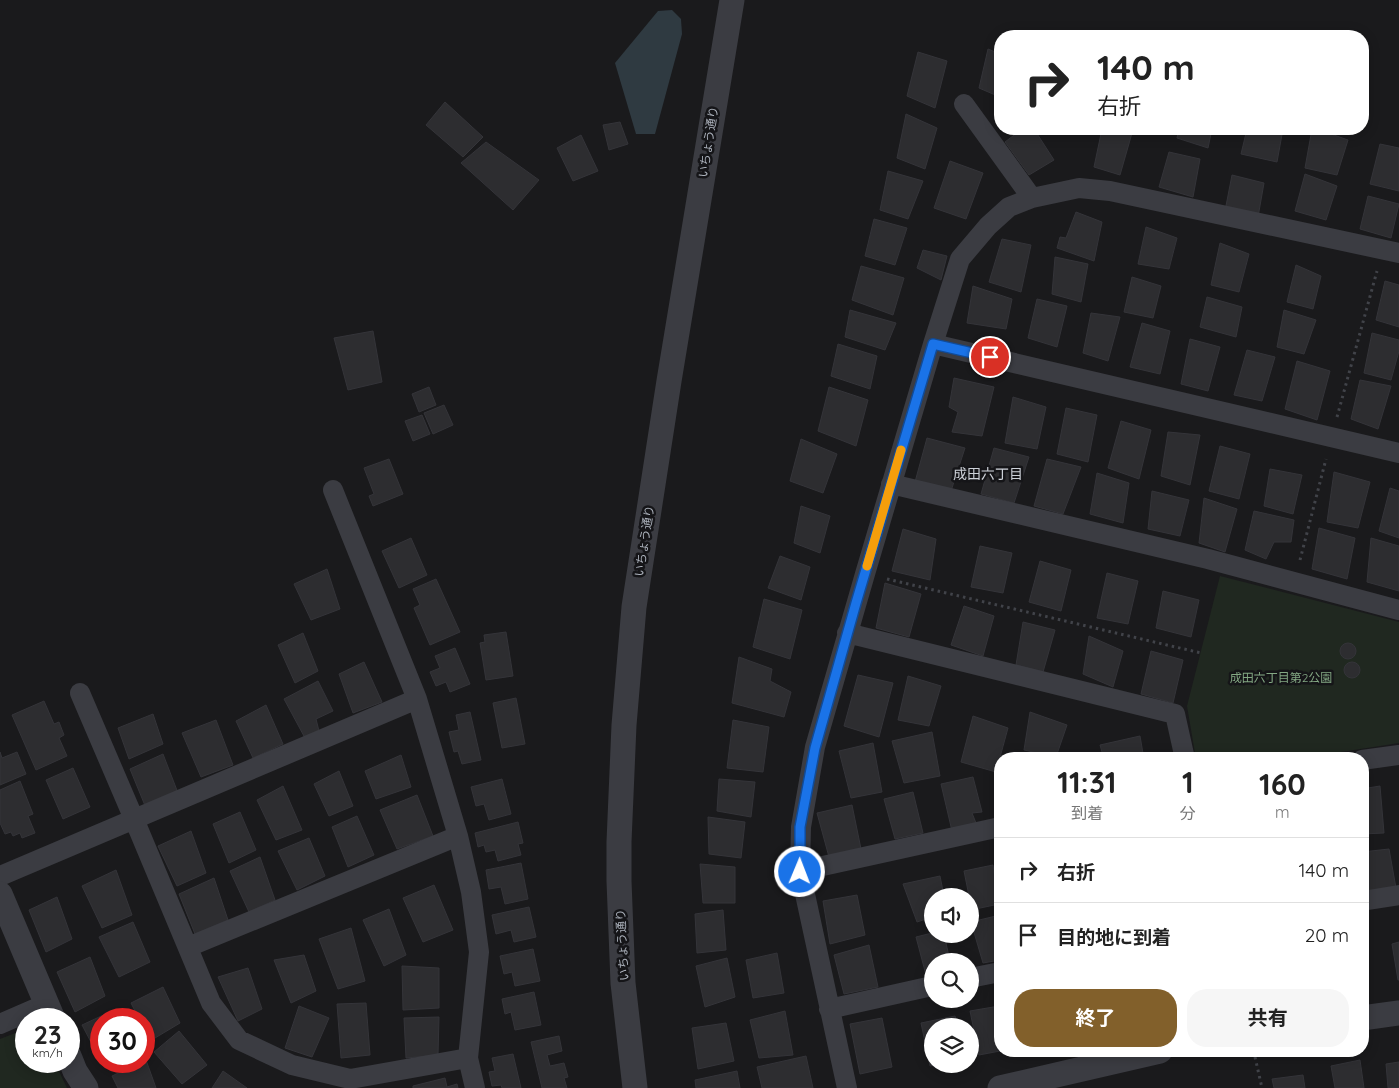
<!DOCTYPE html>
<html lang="ja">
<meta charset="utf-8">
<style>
body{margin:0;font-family:Quicksand,"Noto Sans JP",sans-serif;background:#f6f6f6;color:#222;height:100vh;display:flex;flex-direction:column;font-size:19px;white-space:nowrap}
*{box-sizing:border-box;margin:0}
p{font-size:16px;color:#767676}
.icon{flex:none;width:28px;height:28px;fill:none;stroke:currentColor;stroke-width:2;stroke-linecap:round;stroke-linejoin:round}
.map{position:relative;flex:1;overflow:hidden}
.side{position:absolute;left:994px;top:752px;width:375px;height:305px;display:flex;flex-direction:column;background:#fff;border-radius:20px;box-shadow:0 2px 12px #0003}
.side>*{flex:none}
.top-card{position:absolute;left:994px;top:30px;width:375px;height:105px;border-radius:20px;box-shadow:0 2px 12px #0003;background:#fff;color:#222;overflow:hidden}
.fabs{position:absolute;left:924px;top:888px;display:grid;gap:10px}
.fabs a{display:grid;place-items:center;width:55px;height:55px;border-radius:50%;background:#fff;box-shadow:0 2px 12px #0003;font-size:25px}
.speed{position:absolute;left:15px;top:1008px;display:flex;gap:10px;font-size:25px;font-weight:700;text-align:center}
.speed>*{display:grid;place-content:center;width:65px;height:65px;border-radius:50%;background:#fff;box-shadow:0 2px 12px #0003;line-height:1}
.speed small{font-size:12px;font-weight:400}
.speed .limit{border:8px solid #d22;background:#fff;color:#111}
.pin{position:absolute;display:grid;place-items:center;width:42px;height:42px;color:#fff;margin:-21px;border:2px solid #fff;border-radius:50%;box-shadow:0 1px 5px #0007}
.me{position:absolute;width:55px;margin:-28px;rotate:1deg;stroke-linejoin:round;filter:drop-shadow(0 0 4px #0008)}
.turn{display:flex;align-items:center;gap:18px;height:105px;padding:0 20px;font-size:22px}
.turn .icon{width:65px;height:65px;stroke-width:2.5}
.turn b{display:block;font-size:35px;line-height:42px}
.eta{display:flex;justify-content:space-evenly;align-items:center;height:85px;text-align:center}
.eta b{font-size:30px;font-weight:700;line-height:35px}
.button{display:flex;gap:10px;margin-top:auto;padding:10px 20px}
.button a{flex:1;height:58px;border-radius:20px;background:#82602b;color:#fff;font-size:20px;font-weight:700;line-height:58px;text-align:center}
.button a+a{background:#f6f6f6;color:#222}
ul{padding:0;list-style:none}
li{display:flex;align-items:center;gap:15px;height:65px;padding:0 20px;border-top:1px solid #e0e0e0}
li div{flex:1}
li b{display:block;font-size:19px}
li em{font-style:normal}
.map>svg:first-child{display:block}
.green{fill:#202820}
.water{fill:#2f3a41}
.building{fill:#2d2d30;stroke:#343439}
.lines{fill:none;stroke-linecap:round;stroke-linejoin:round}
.path{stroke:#414349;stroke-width:3;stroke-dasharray:2.5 4;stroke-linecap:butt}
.minor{stroke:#3b3c42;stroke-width:20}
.tertiary{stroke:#3b3c42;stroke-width:25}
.route-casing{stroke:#114b97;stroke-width:12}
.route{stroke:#1a73e8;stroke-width:9}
.slow{stroke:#f59e0b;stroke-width:9}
.labels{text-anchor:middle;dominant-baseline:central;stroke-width:5;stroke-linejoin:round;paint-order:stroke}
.street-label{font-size:12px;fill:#acb2bc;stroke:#151518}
.park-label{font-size:12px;fill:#83a783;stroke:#151518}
.neighbourhood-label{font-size:14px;fill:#cdd1d8;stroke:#151518}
</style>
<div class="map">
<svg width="1399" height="1088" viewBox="0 0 1399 1088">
<rect width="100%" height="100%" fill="#1a1a1c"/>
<path class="green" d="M1220 576 1399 622V743L1296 759H1196L1187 706Z
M26 1029V1061H54L67 1088H0V1039Z"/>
<path class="water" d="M672 10 681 19 682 34 655 134H636L615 63 658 11Z"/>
<path class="building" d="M988 49 1000 54V97L979 88Z
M918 52 947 61 935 108 907 96Z
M445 102 483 137 463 157 426 125Z
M906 114 937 128 925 169 897 158Z
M620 122 628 144 609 150 603 125Z
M1022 129H1034L1054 160 1029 175 1005 142Z
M1102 129 1132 133 1120 175 1094 167Z
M1179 129H1212L1208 148 1177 138Z
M1247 129H1283L1277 162 1241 154Z
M1312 129H1317L1348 140 1337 175 1305 168Z
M581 135 598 171 573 181 557 148Z
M486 142 539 180 513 210 461 163Z
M1380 144 1399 148V191L1370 184Z
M1169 152 1200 159 1193 197 1159 187Z
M950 161 983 173 966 219 934 208Z
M888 171 923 181 908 219 880 210Z
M1305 174 1337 186 1326 220 1295 211Z
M1232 175 1264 183 1258 217 1225 211Z
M1368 196 1399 204 1391 238 1360 229Z
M1076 212 1102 222 1094 261 1057 248 1060 237 1066 238Z
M874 219 907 228 895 265 865 256Z
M1146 227 1177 238 1169 269 1138 264Z
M1002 239 1031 245 1021 292 989 282Z
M1220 243 1249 254 1239 292 1211 285Z
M923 250 947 256 941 280 917 268Z
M1055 257 1088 264 1081 302 1052 294Z
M1296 265 1321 276 1313 309 1287 302Z
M861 266 904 278 893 315 852 300Z
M1132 277 1161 286 1153 318 1124 312Z
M1385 281 1399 285V327L1376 320Z
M973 286 1012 299 1006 329 967 323Z
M1207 297 1242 307 1236 337 1200 327Z
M1037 299 1067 306 1057 347 1028 338Z
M850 310 896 323 885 350 845 337Z
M1284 310 1316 320 1304 354 1277 347Z
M1091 313 1120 317 1108 361 1083 353Z
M1142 323 1170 331 1160 374 1130 367Z
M373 331 382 382 348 390 334 338Z
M1372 333 1399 340V351L1391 380 1364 373Z
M1190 339 1220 347 1208 391 1181 384Z
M838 344 877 356 870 389 831 376Z
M1247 350 1275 357 1262 401 1234 395Z
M1297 361 1330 371 1317 420 1285 409Z
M954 378 994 387 982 436 952 432 958 412 949 407Z
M1360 380 1391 386 1378 429 1351 419Z
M429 387 436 405 419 412 412 394Z
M829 387 868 400 856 446 818 431Z
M1013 397 1046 407 1037 449 1005 443Z
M444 405 453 425 433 434 424 413Z
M1066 408 1097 415 1088 462 1057 454Z
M422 415 430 434 413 441 405 421Z
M1121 421 1151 430 1139 479 1108 468Z
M1168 432 1200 435 1190 485 1161 476Z
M927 438 965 448 951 491 915 482Z
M801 439 837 454 823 493 790 481Z
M1220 446 1250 454 1239 499 1209 491Z
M994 448 1029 457 1014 503 981 494Z
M389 459 403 494 373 506 369 496 374 494 364 468Z
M1047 459 1081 467 1063 514 1034 506Z
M1270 469 1302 475 1293 514 1264 506Z
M1334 472 1370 482 1358 528 1327 522Z
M1097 473 1129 483 1123 523 1090 514Z
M1390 488 1399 491V538L1379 531Z
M1152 491 1189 500 1180 536 1148 529Z
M1204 498 1237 509 1225 552 1199 543Z
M801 506 830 516 820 553 794 543Z
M1254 511 1294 520 1291 542H1274L1266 559 1245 550Z
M1319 528 1355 538 1347 579 1312 569Z
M903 529 936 539 930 580 892 571Z
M411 538 427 575 399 588 382 551Z
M1371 538 1399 546V591L1367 582Z
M980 546 1012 553 1003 593 971 587Z
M780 556 810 567 801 600 768 588Z
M1040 561 1071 570 1061 611 1029 602Z
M327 569 340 609 311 620 294 584Z
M1107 573 1138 581 1128 624 1097 618Z
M436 579 460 632 430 645 414 608 420 605 413 589Z
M885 583 921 594 909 637 876 628Z
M1163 591 1199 600 1191 637 1156 628Z
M764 599 802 610 790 659 753 647Z
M964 606 994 616 983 656 951 645Z
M1023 622 1055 630 1043 672 1016 665Z
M506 632 513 676 486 680 480 643 485 642 484 635Z
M303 633 318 671 295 683 278 645Z
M1089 636 1123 651 1113 687 1083 674Z
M1340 651a8 8 0 1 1 16 0a8 8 0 1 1-16 0Z
M455 648 470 684 450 692 446 682 436 686 430 672 440 668 435 656Z
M1151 651 1183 660 1173 703 1141 694Z
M739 657 772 669 770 681 791 692 784 717 732 703Z
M364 662 382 702 353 713 339 674Z
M1344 670a8 8 0 1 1 16 0a8 8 0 1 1-16 0Z
M858 675 893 683 879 737 844 726Z
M908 676 941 686 929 726 898 720Z
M318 681 333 711 316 719 319 731 305 738 284 699Z
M516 698 525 744 502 748 493 703Z
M44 701 54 724 59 722 64 735 59 738 67 756 36 770 12 715Z
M266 705 283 744 253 758 236 721Z
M470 712 481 760 462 764 458 751 454 752 449 732 459 730 456 715Z
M1030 712 1067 725 1056 757 1024 750Z
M153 714 163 744 129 759 118 728Z
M973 716 1008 728 996 772 961 762Z
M216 720 233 765 201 777 182 733Z
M733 720 769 727 763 772 727 768Z
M932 732 940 776 904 783 892 741Z
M1140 736 1144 759H1104L1100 745Z
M873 743 882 792 851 798 839 751Z
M0 752 2 758 17 752 26 774 0 785Z
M163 754 178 793 146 808 130 769Z
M401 755 411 787 376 799 365 771Z
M73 768 90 807 63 819 46 780Z
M339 771 353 806 329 816 314 784Z
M973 777 982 812 972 813 978 828 952 831 941 784Z
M502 779 511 814 489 820 484 804 476 806 471 787Z
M719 779 755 782 751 817 717 811Z
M20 781 33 814 28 816 35 833 22 838 20 833 13 836 11 832 5 834 0 823V790Z
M283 786 302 830 276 840 257 800Z
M1380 786 1384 833 1362 834V789Z
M913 792 923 833 895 839 884 799Z
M417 795 433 836 397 849 380 810Z
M852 805 861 849 829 857 817 813Z
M240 812 256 850 229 863 213 824Z
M357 816 374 855 348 867 332 827Z
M708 817 745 822 741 858 709 854Z
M518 822 523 843 518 844 521 855 498 861 495 850 486 852 484 845 478 847 475 833Z
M191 831 206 873 177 886 158 846Z
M309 838 325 876 297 890 278 851Z
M1389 849 1396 888 1363 893 1362 852Z
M260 857 275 900 249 912 230 871Z
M521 863 528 899 505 904 501 887 489 889 486 870Z
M700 864 735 867V903H703Z
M993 865 999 904 971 910 970 896H969L964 871Z
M116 870 132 915 102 928 82 886Z
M940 876 944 896H932V917L917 922 903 884Z
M214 878 228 920 195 934 179 894Z
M434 885 453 930 423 942 403 898Z
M857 895 865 935 830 944 823 901Z
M57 897 72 939 46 952 29 910Z
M529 907 536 937 514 942 511 930 496 934 492 915Z
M389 909 406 955 384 966 363 920Z
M723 910 726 950 697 953 695 914Z
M1000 915V960L983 963 971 922Z
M133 922 150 962 119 977 99 937Z
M351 928 365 981 338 989 319 939Z
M932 933 944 934 950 961H932V973L926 975 916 937Z
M1399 942V980H1398L1392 944Z
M869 945 878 987 844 994 834 955Z
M533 949 540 981 515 986 512 972 504 974 500 956Z
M777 953 784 993 753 998 746 960Z
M304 955 316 991 291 1003 274 960Z
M90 957 105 996 75 1012 57 972Z
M727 958 735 997 705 1007 696 966Z
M402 966 439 968V1008L403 1010Z
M248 968 262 1009 238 1021 218 977Z
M163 987 180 1023 150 1041 144 1028V1019H139L131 1003Z
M534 992 541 1025 515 1030 511 1012 505 1014 502 999Z
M366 1003 370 1055 341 1058 337 1004Z
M299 1006 329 1018 312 1057 285 1048Z
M999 1006 1000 1012V1051L979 1055 970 1011Z
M112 1011 116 1019H101V1061H106L102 1063 82 1025Z
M785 1011 793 1055 759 1058 750 1020Z
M955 1016 958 1026H932V1064H941L930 1066 921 1023Z
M439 1017 438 1055 406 1058 404 1018Z
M882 1018 892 1067 860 1074 850 1024Z
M726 1023 734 1061 698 1069 692 1028Z
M179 1031 207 1065 182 1084 154 1052Z
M559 1036 562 1051 547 1055 550 1066 564 1063 568 1077 564 1078 567 1088H542L531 1042Z
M513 1054 521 1088H502L501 1085 492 1086 489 1072 495 1071 492 1058Z
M806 1056 813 1088H762L757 1067Z
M146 1060 156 1088H118L112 1076Z
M1360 1060 1364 1088H1335L1331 1066Z
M1399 1062V1088H1388L1386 1064Z
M223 1071 247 1088H212Z
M737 1071 740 1088H696L695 1080Z
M1303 1075 1305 1088H1274L1272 1079Z
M445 1078 447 1087 457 1084 458 1088H413V1086Z"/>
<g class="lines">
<path class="path" d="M1337 417 1377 271
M1300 560 1326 459
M887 579 1201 653
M1255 1057 1262 1088"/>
<path class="minor" d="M964 104 1032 198
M933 344 1399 453
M891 484 1208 559 1399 610
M333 490 417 699 458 836 471 892 479 952 468 1058 475 1088
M847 633 1175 714 1185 759
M80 693 134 819 211 1003 239 1040 292 1065 350 1079 468 1058
M1362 760 1399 755
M800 871 1000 827
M0 876 417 699
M1362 901 1399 895
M188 947 458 836
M970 978 1000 972
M829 1009 932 986
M0 1024 46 1004
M847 1088 800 871 801 827 815 747 865 574 933 344 960 259 988 226 1009 207 1032 198 1079 188 1110 191 1399 253"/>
<path class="tertiary" d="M0 894 53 1019
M1362 1018 1399 1013
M69 1056 75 1071 86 1088
M635 1088 623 983 619 881V842L624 725 634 607 669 381 732 0
M1000 1088 1160 1051"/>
</g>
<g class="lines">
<g class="route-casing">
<path id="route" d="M800 872V827L815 748 856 603 933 344 990 357"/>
</g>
<use href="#route" class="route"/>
<path class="slow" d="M867 566 901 450"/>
</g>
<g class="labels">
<g class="street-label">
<text transform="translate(708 142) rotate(-81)">いちょう通り</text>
<text transform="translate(644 541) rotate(-81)">いちょう通り</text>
<text transform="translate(622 945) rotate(-93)">いちょう通り</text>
</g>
<g class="park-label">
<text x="1281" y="677">成田六丁目第2公園</text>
</g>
<g class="neighbourhood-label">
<text x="988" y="474">成田六丁目</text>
</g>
</g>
</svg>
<div class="fabs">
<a><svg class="icon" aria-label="sound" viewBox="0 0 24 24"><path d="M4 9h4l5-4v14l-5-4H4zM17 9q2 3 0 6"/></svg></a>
<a><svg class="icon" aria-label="search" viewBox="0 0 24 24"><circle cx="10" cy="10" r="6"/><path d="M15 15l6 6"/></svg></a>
<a><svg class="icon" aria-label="layers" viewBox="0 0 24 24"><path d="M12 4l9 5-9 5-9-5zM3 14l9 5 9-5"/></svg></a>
</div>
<div class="speed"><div>23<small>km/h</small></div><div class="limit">30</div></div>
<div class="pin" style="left:990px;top:357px;background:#d93025"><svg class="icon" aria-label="arrive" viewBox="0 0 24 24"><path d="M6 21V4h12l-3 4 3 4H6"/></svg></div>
<svg class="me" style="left:800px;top:872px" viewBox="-20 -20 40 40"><circle r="17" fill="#1a73e8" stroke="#fff" stroke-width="3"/><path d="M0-11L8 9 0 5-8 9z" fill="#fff"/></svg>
<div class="top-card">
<div class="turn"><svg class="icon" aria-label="right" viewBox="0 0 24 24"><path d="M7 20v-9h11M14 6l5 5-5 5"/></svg><div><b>140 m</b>右折</div></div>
</div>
<section class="side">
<div class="eta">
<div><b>11:31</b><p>到着</p></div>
<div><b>1</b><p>分</p></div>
<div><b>160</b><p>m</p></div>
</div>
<ul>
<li><svg class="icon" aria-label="right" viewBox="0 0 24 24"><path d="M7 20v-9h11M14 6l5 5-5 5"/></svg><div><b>右折</b></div><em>140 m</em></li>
<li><svg class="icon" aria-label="arrive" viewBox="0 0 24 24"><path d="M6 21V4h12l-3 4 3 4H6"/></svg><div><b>目的地に到着</b></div><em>20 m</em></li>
</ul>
<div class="button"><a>終了</a><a>共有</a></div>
</section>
</div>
